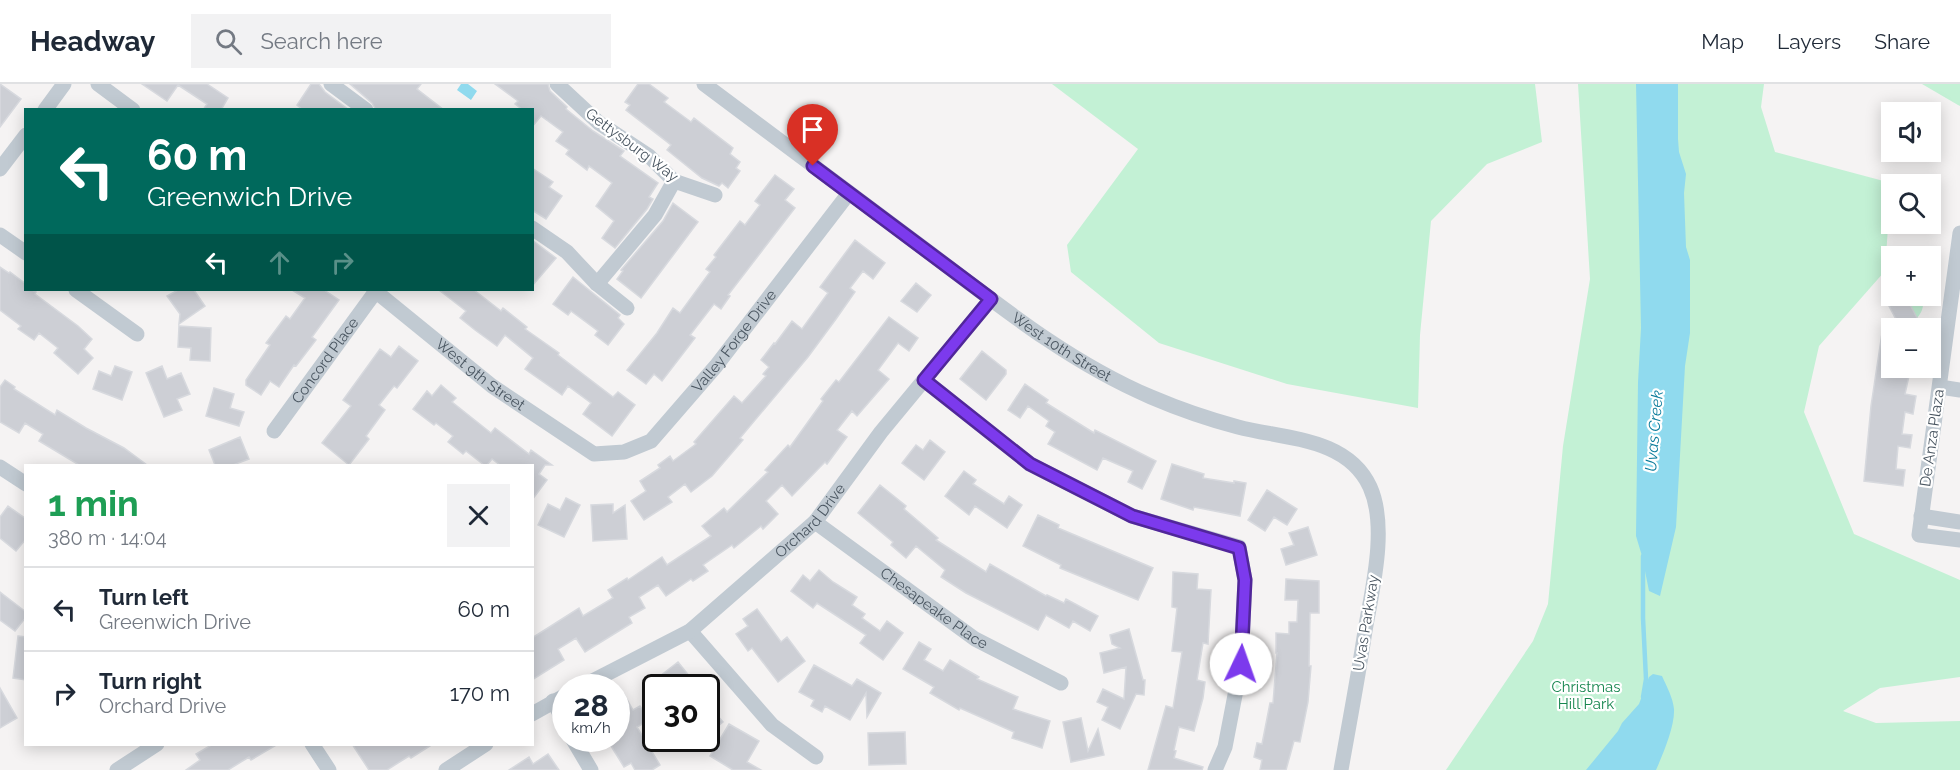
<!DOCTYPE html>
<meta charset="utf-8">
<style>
body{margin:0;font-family:Raleway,sans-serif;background:#f2f2f3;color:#1f2937;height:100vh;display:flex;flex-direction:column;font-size:22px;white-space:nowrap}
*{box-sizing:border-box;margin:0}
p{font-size:20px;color:#747a83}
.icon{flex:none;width:33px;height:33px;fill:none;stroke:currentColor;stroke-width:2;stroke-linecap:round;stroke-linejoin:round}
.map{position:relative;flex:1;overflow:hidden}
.panel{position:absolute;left:24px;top:380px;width:510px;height:282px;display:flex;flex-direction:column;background:#fff;border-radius:0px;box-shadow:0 3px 15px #0003}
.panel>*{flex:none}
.top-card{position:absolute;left:24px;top:24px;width:510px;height:183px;border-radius:0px;box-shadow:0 3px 15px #0003;background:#00695c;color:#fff;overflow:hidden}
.buttons{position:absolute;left:1881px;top:18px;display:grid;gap:12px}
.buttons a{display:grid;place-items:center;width:60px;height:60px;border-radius:0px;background:#fff;box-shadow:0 3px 15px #0003;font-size:30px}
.speed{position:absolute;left:552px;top:590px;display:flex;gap:12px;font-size:30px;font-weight:700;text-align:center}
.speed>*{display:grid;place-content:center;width:78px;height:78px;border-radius:50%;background:#fff;box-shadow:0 3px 15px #0003;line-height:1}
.speed small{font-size:15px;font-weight:400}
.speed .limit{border:3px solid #111;border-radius:9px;background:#fff;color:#111}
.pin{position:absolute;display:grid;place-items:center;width:51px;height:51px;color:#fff;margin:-62px -26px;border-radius:50% 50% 50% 0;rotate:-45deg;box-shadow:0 0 6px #0007}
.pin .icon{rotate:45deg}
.me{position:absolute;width:66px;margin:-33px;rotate:3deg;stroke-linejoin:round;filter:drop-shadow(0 0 4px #0008)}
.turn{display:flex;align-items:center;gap:21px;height:126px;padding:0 24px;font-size:27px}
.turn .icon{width:78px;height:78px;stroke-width:2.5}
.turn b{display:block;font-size:42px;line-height:51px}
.lanes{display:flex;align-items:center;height:57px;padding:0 24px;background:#0003;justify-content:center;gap:30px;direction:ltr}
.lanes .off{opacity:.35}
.round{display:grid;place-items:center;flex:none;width:63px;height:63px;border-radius:0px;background:#f2f2f3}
.headline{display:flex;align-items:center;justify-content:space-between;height:102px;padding:0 24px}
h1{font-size:36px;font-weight:700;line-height:45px;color:#1e9e55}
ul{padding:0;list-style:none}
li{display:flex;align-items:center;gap:18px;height:84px;padding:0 24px;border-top:2px solid #e0e1e3}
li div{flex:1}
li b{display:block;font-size:22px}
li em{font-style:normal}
header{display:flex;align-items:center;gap:36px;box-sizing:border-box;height:84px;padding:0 30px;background:#fff;border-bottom:2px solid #e0e1e3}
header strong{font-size:28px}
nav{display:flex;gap:33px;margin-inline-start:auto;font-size:21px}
.search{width:420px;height:54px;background:#f2f2f3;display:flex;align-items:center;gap:15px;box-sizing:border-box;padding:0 21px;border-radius:0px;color:#747a83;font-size:22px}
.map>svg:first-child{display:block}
.green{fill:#c3f1d5}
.water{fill:#90daee}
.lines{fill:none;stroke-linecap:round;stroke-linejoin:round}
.stream{stroke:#90daee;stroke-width:4.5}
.building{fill:#cdcfd5;stroke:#d7d9de;stroke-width:1.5}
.minor{stroke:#c1cad2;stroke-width:15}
.route-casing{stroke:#51269a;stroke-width:15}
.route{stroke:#7c3aed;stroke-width:10}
.labels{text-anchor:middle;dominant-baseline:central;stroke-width:4.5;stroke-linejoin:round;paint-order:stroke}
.street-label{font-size:15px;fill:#4a5661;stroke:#fff}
.park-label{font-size:15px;fill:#17864f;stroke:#fff}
.water-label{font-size:16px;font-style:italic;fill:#0c7c9b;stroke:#fff}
</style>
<header>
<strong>Headway</strong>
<div class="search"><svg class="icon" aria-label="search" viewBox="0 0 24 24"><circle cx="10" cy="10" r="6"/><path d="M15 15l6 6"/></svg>Search here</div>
<nav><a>Map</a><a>Layers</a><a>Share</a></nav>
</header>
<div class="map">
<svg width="1960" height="686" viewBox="0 0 1960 686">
<rect width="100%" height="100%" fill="#f5f3f3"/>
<path class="green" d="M1052 0H1535L1542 58 1487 80 1431 137 1420 251 1418 324 1287 300 1159 259 1071 188 1067 161 1138 65Z
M1578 0H1764L1761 23 1775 68 1891 99 1885 187 1819 262 1804 328 1854 450 1960 496V593L1880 604 1843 627 1876 639 1960 637V686H1446L1533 557 1548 520 1563 362 1590 195Z
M1922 0H1960V22L1958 21Z
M1910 212H1922C1925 222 1922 230 1913 238H1899L1894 232 1897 218Z"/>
<path class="water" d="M461 0H468L477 7 471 16 457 6Z
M1636 0H1678V55L1679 68 1686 90 1684 109 1686 163 1690 176V249L1685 282 1676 443 1660 512 1649 507 1642 472 1636 452 1638 298 1641 244Z
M1653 590 1662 592C1667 603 1673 614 1674 625 1675 642 1663 670 1656 686H1586L1618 647 1622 639 1639 620 1649 593Z"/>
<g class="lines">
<path class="stream" d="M1643 613 1646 595 1643 534V472"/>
</g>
<path class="building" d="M0 0 21 15 0 43Z
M142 0H207L228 14 221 26H203L207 20 178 1 167 17Z
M311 0H319L325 8 349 26H303L297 21Z
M350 0H421L417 5 444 26H376L372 19Z
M495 0H548L550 7 567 23 566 25 593 47 624 67 620 72 658 99 649 113 653 115 647 125 615 164 602 154 614 137 596 122 612 99 589 82 587 86 566 70 569 66 556 57 563 48 541 32 532 43V26H523L515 20 518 17Z
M638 0H649L668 14 664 18 691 38 694 34 733 64 730 70 740 78 736 84 740 87 728 104 722 99 719 102 702 94 667 66 671 61 626 26 630 21 625 18Z
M532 84 553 98 549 103 562 112 546 135 532 126Z
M775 91 794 105 785 116 795 124 728 211 730 212 721 225 714 220 690 251 695 254 662 297 654 290 646 300 627 286 657 249 673 224 680 229 710 188 706 185 716 173 714 171 740 137 745 141 760 121 755 117Z
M673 119 698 138 641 214 617 195 623 187 621 186 663 137Z
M532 156 556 174 532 202Z
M855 156 885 179 873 195 863 187 850 204 855 208 836 235 808 273 740 354 743 356 712 392 691 408 685 400 668 413 672 418 644 436 631 417 646 407 640 397 660 384 658 381 670 372 673 377 696 360 694 358 734 312 742 319 766 292 763 290 769 283 761 276 774 259 775 260 792 237 802 245 828 209 820 203Z
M0 183 9 189 10 188 26 200V206H32L36 208 35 210 78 242 92 255 84 265 93 274 78 290 54 269 58 264 39 249 34 256 18 245 21 242 0 226Z
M573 193 620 231 618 234 624 240 608 261 595 251 598 247 571 227 568 231 553 220Z
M916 199 931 211 917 228 901 217Z
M178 206H194L205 222 179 240 180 230 167 212Z
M292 206H324L339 216 312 253 316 256 296 282 294 281 279 303 270 297 261 311 246 301V296L270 261 266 259 286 232 290 235 305 214Z
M439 206H474L501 227 503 224 527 243 525 245 559 269 558 271 613 313 618 308 635 321 612 352 583 330 591 319 568 302 562 311 525 285 533 274 505 251 497 262 475 246 460 234 466 227Z
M1906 213 1917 234 1900 243 1889 222Z
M889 233 918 254 909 267 898 259 878 286 889 295 857 332 852 327 837 346 847 353 827 380 825 378 792 412 782 401 766 417 778 430 763 445 761 442 734 464 732 461 703 481 708 487 693 497 691 495 666 512 658 501 639 513 645 524 629 533 632 539 585 568 576 554 558 565 564 576 532 596V554L579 524 583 532 613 514 608 506 627 494 628 496 662 473 667 481 711 452 702 442 724 424 727 428 768 388 765 386 788 361 790 363 823 317 821 315 836 296 839 298Z
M1884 236H1892V284H1907L1906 291 1909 292 1905 310 1916 312 1913 330 1905 328 1902 350 1912 351 1910 364 1898 362 1896 385 1905 386 1903 402 1864 397 1871 322Z
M179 242 211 244 210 277 190 276 191 264 178 263Z
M399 262 418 277 397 304 394 302 379 321 385 326 366 352 369 355 349 381 322 359 351 322 343 316 380 265 391 273Z
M982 267 1006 286V290L986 316 960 295Z
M115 282 132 288 122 316 93 305 99 287 111 292Z
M162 282 167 295 181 289 190 310 177 315 182 326 164 333 146 289Z
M5 296 15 303 14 305 55 331 57 326 86 344 124 364 147 381H79L39 357 43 350 25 339 19 349 0 338V303Z
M1025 300 1048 316 1046 319 1094 349 1095 346 1156 377 1142 405 1128 398 1133 387 1103 374 1097 386 1048 360 1055 348 1046 342 1049 337 1028 322 1020 334 1008 326Z
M441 301 456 314 452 318 491 349 495 344 529 370 531 366 552 381H545L539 390 547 396 532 416V381H500L492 375 487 381H484L466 367 463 370 448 358 453 352 436 339 434 341 413 325 427 307 432 312Z
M214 304 234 310 230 324 244 328 239 342 206 332Z
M240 353 249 375 233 381H215L209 366Z
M930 356 945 368 924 396 902 379 916 361 923 366Z
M1172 380 1204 390 1203 394 1234 399V397L1246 399 1240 432 1194 423 1193 426 1161 415Z
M964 387 976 396 973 400 1004 420 1009 412 1022 421 1007 444 975 422 969 431 945 412Z
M880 401 906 422 904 425 938 454 936 456 986 488 990 480 1046 512 1047 511 1064 519 1066 515 1098 532 1090 547 1073 537 1069 544 1046 531 1038 546 966 509 941 493 945 486 916 462 906 474 891 461 893 458 858 429Z
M1267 406 1297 425 1287 441 1274 433 1265 447 1248 436Z
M566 414 580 421 564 453 538 441 548 420 560 426Z
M613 420V429L625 421 627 455 593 457 591 421Z
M8 422 26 435V455L16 467 0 454V433Z
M1038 431 1059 441 1058 444 1153 484 1138 516 1060 484 1061 481 1023 462Z
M1308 443 1317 471 1286 481 1281 465 1294 461 1289 449Z
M819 486 833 498 857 513 852 521 865 530 862 534 880 547 887 537 903 549 883 576 860 559 866 551 817 519 813 524 791 507 803 491 810 497Z
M1173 488 1198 490 1197 505 1211 506 1208 560 1203 559 1197 596 1205 598 1203 614 1194 647 1179 643 1174 666 1176 667 1174 674 1203 683 1202 686H1148L1166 622 1173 624 1182 568 1172 567 1177 524 1172 523Z
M1286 495 1319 497V529H1310L1309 582H1311L1308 618 1300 658 1294 657 1286 686H1260L1262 676 1254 673 1257 659 1262 660 1270 619H1273L1277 569H1276V549L1289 550V538H1297L1298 516H1285Z
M0 508 26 528V533L15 547 0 536Z
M757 525 781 558 787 553 805 577 778 598 752 564 748 567 736 550 748 542 743 535Z
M1129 545 1143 596H1145L1144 611 1136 610 1120 645 1102 636 1108 623 1097 618 1103 605 1124 615 1126 583 1104 589 1100 569 1120 564 1112 560 1110 551Z
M18 552 26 553V596L13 594Z
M919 558 931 565 924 576 943 587 950 576 979 593 977 595 1018 613 1013 625 1050 637 1042 664 1012 654 1014 648 960 624 959 626 930 609 934 603 903 585Z
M678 578 698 603H646Z
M814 581 852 602 857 595 881 609 867 633 866 609 850 636 825 622 822 628 811 622 814 616 799 608Z
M0 604 17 634 0 644Z
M624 610 633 626 640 622 649 636 637 643 660 681 652 686H635L631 679 624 683 606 654H616V615Z
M706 619 723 638 706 652Z
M1081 634 1088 667 1098 645 1104 671 1071 678 1063 638Z
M729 640 759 657 747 678 761 686H733L710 672Z
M905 648 906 680 869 681 868 649Z
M213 660H278L251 676 249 673 228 686H186L200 676 196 670Z
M352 660H433L411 674 409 672 387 686H369Z
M548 670 559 686H509L529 673 533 680Z"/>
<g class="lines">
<g class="minor">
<path d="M98 0 133 26"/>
<path d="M331 0 366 26"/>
<path d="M557 0 599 39 649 72 674 97 715 111"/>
<path id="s1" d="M704 0C781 57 857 115 934 172 1002 224 1071 279 1151 313 1179 325 1208 335 1238 343 1284 355 1347 353 1370 403 1388 443 1372 506 1365 547 1358 594 1349 640 1341 686"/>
<path d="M45 26 64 0"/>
<path d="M0 85 26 51"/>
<path d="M532 144 567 168 597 200 627 224"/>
<path d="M1960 149 1919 451 1960 456"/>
<path d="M0 151 26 169"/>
<path d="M597 200 655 131 674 97"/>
<path d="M76 206 137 250"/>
<path id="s2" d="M374 206 492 302 594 370 624 368 651 357 716 282 849 109"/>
<path d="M924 296 1030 380 1132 432 1239 463 1245 496 1241 580 1225 663 1215 686"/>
<path d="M1940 303 1960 306"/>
<path id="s3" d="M274 347 376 207"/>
<path d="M0 383 26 400"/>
<path d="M1921 432 1960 438"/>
<path id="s4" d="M815 438 975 555 1061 599"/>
<path d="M690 547 772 641 816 673"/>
<path id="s5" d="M581 603 690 547 815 438 881 348 991 215"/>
<path d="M553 617 566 641"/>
<path d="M532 630 566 611"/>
<path d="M572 654 591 686"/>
<path d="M312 660 329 686"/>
<path d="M117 686 157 660"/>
<path d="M446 686 486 660"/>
</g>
</g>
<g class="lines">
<g class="route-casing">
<path id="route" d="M813 82 991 215 924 296 1030 380 1132 432 1239 464 1245 496 1241 580"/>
</g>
<use href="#route" class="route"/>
</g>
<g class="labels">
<g class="street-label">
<text transform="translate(632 61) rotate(37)">Gettysburg Way</text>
<text stroke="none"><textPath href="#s2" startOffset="464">Valley Forge Drive</textPath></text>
<text stroke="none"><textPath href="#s1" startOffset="444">West 10th Street</textPath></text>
<text stroke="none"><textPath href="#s3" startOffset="87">Concord Place</textPath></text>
<text stroke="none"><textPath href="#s2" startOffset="136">West 9th Street</textPath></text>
<text transform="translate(1932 354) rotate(-82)">De Anza Plaza</text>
<text stroke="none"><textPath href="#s5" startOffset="286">Orchard Drive</textPath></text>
<text stroke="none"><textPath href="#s4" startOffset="147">Chesapeake Place</textPath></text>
<text transform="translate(1366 539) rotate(-81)">Uvas Parkway</text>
</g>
<g class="park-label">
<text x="1586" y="603">Christmas<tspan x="1586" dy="17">Hill Park</tspan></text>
</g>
<g class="water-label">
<text transform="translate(1654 347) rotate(-85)">Uvas Creek</text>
</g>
</g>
</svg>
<div class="buttons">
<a><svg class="icon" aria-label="sound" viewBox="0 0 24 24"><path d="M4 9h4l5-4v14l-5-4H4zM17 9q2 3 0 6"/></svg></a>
<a><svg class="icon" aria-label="search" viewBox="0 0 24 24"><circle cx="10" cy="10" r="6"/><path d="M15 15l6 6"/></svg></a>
<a>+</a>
<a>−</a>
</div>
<div class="speed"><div>28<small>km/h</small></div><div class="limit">30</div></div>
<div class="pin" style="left:813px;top:82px;background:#d93025"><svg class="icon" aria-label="arrive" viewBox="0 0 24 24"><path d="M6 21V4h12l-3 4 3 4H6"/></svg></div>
<svg class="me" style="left:1241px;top:580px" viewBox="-20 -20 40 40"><circle r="19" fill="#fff"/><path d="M0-13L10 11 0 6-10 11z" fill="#7c3aed"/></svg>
<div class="top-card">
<div class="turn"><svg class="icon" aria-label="left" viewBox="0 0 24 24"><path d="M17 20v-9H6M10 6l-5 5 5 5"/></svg><div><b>60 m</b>Greenwich Drive</div></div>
<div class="lanes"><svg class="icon" aria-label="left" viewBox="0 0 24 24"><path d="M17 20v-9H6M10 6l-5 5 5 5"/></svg><svg class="icon off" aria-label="ahead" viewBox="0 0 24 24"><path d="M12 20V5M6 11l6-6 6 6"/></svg><svg class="icon off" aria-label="right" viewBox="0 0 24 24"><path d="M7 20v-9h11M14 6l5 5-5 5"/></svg></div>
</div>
<section class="panel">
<div class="headline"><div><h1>1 min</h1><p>380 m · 14:04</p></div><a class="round"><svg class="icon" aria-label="close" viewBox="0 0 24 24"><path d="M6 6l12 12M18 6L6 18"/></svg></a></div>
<ul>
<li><svg class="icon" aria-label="left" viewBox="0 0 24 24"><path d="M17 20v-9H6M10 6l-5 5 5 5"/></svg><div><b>Turn left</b><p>Greenwich Drive</p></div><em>60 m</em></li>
<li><svg class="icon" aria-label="right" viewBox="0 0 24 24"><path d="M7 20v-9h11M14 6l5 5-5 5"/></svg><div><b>Turn right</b><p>Orchard Drive</p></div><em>170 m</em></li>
</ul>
</section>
</div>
